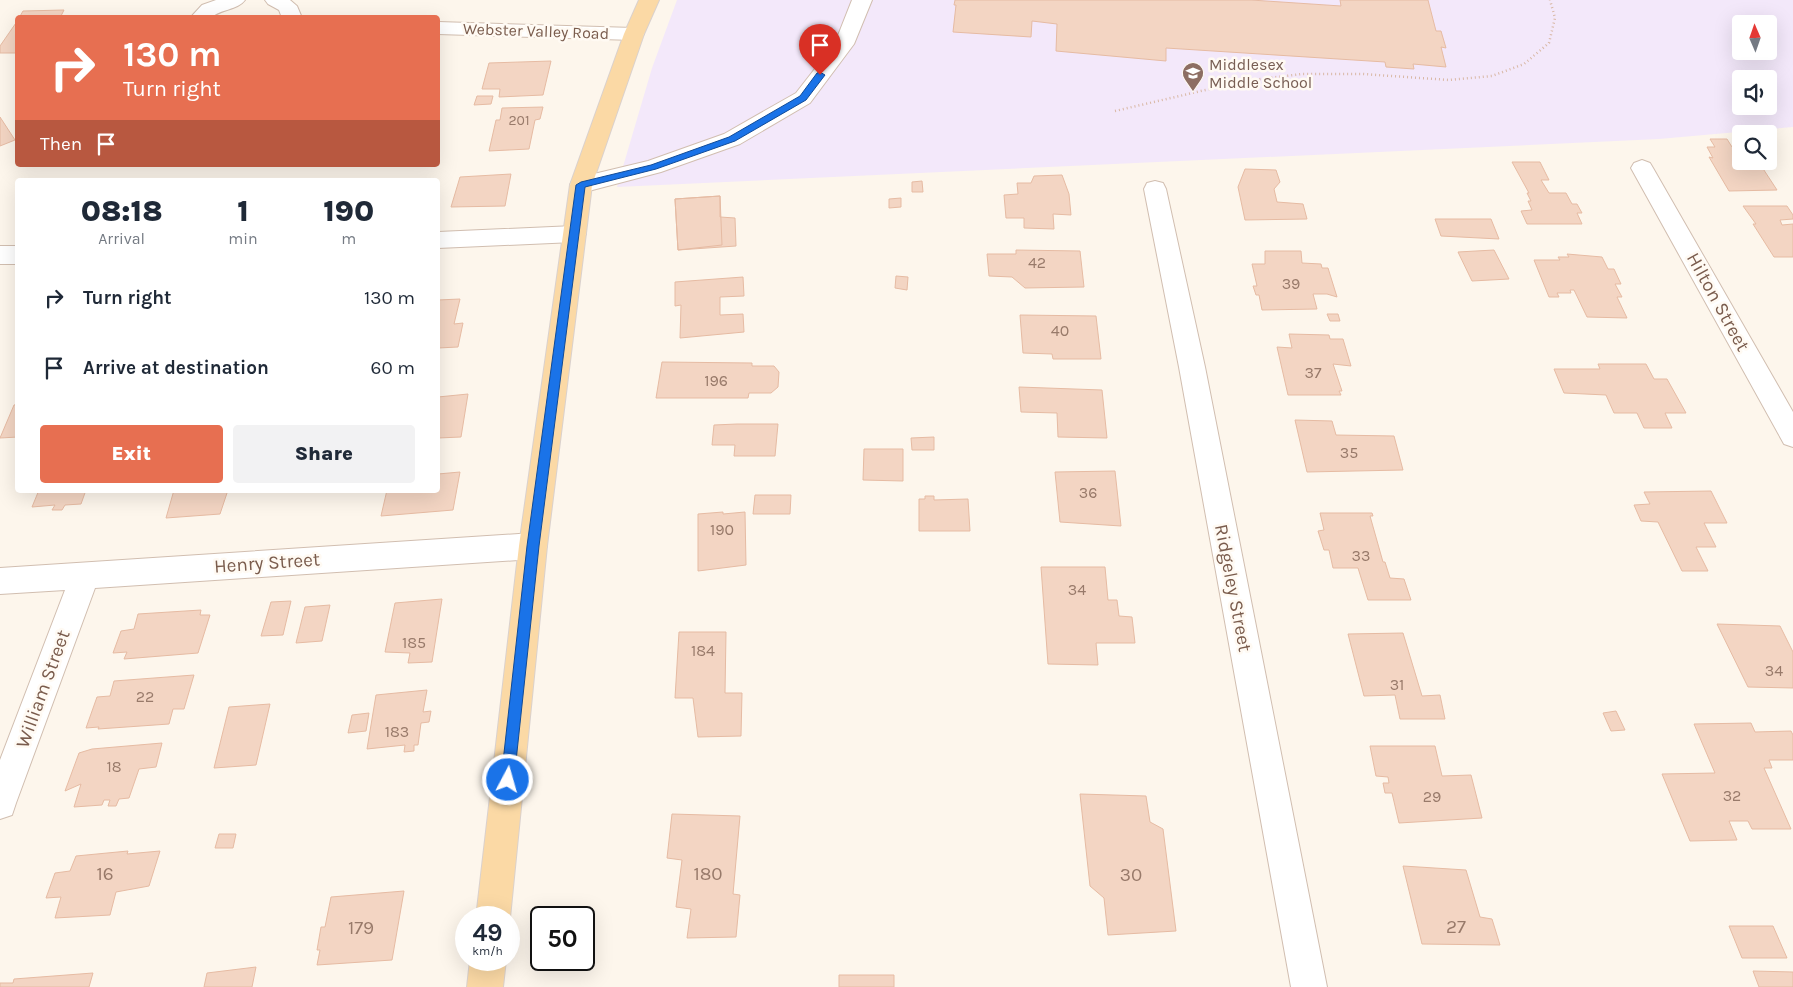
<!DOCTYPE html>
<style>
body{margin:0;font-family:Karla,sans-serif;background:#f2f2f3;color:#1f2937;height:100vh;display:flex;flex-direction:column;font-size:19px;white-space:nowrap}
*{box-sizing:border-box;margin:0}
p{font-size:16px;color:#747a83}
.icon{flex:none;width:28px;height:28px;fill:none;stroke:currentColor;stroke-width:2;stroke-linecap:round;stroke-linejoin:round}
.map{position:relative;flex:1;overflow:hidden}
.details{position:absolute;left:15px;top:178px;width:425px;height:315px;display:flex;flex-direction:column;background:#fff;border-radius:5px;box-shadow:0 5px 20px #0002}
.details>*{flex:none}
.hud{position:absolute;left:15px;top:15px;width:425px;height:152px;border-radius:5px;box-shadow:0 5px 20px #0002;background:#e76f51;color:#fff;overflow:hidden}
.needle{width:32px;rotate:358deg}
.buttons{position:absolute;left:1732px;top:15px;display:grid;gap:10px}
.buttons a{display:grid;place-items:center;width:45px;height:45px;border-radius:5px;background:#fff;box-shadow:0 5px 20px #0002;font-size:25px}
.speed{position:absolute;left:455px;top:906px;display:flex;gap:10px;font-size:25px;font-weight:700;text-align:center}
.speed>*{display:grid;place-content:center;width:65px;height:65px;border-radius:50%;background:#fff;box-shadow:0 5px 20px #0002;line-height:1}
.speed small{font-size:12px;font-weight:400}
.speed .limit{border:2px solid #111;border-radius:8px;background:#fff;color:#111}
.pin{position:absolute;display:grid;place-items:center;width:42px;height:42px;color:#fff;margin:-51px -21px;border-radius:50% 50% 50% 0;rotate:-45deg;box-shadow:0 0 5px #0007}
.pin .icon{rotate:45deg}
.me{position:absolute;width:55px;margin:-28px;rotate:6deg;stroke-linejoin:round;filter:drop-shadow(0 0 4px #0008)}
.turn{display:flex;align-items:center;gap:18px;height:105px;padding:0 25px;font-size:22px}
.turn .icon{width:65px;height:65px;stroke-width:2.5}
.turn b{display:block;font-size:35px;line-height:42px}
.then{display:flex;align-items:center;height:48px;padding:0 25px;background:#0003;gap:10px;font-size:19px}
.eta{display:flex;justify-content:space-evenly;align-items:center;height:85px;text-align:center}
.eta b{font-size:30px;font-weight:800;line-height:35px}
.action{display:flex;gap:10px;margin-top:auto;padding:10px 25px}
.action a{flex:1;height:58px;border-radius:5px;background:#e76f51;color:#fff;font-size:20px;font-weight:800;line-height:58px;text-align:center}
.action a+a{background:#f2f2f3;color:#1f2937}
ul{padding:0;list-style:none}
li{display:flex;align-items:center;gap:15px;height:70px;padding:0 25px}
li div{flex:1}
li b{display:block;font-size:19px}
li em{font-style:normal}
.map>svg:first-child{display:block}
.education{fill:#f3e8fa;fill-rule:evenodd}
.building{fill:#f3d5c3;stroke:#e6bba3}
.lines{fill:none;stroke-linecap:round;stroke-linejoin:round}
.minor-casing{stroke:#d1beb0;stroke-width:2}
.major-casing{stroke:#dad1cd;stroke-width:2}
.path{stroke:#d9b8a5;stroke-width:2.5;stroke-dasharray:1 3;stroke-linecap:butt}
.minor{fill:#fff;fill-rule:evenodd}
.major{fill:#fbd9a5;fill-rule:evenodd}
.route{fill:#1a73e8;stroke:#114b97}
.labels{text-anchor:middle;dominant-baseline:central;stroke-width:5;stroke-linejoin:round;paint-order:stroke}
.far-number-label{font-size:14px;fill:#987a6a}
.far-street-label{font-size:16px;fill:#7a5c4d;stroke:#fffaf3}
.far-education-label{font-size:16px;fill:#785e54;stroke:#fffaf3;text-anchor:start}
.number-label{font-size:16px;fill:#987a6a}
.street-label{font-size:19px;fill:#7a5c4d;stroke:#fffaf3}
.near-number-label{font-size:19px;fill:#987a6a}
</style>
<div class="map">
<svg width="1793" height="987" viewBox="0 0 1793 987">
<rect width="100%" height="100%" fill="#fdf6ec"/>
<path class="education" d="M677 0H1793V127L1659 139 617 187 652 68ZM1741 24H1769V51H1741ZM1741 79H1769V106H1741Z"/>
<path class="building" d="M955 0H1251L1341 6 1340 0H1428L1436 31H1441L1446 48 1441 47 1446 67 1413 64 1414 69 1386 67 1385 62 1166 48V61L1056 51 1057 24 1032 21 1031 37 953 32 956 5H954Z
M64 10 60 18H19L23 11Z
M18 20V53H0V46Z
M551 61 543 95 499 97 500 89H482L489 63Z
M477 96H493L491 104 474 105Z
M543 107 540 119 535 120 529 149 489 151 496 120H500L502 108Z
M0 117 15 140 0 146Z
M1710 139H1727L1732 147H1740L1741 161H1758L1777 190 1729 191 1709 157 1713 158 1707 147H1715Z
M1512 162H1540L1549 180H1541L1549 193H1566L1572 204H1577L1582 213H1577L1582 224H1527L1521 211 1532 210 1528 201H1531L1527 193H1529Z
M1245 169 1276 170 1280 182 1274 189 1277 202 1303 204 1307 219 1245 220 1238 187Z
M511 174 505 206 451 207 460 177Z
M1062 175 1069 194 1071 215 1053 214 1054 229 1024 228V218H1006L1004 195 1018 194 1017 183H1031L1034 176Z
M922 181 923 192H912V182Z
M720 196V217L735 218 736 246 678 250 675 199Z
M720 196 722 245 678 250 675 199Z
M901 198V207L889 208V199Z
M1743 206H1787L1793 215V219L1780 220 1782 225 1793 224V257H1774L1753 224H1756Z
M1435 219H1491L1499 239 1441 236Z
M1016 250 1080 251 1084 287 1025 288 1012 277 989 276 987 254H1016Z
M1494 250 1509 279 1472 281 1458 252Z
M1265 251H1301L1302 263 1321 264 1322 268H1328L1337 297 1327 294H1313L1317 309 1262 310 1259 295H1256L1253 286H1257L1252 264H1265Z
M1567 254 1602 257 1608 269H1614L1621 284H1615L1622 297H1617L1627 318 1587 317 1574 290H1570L1571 293H1557L1559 297H1549L1534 260H1560L1558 257H1569Z
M896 276 908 277 907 290 895 288Z
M743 277 744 296 720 297V315L743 314 744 332 680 338 681 305 675 306V282Z
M460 299 454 324 463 323 458 347 438 348V300Z
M1327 314H1338L1340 321H1330Z
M1020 315 1096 316 1101 359H1053L1052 354 1023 353Z
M1289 334 1329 335 1330 339H1343L1351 366 1333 364 1342 391H1339L1341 395H1288L1277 347 1292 348Z
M662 362 752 363V366H774L779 372 778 387 771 393H749L748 398H656Z
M1598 364H1646L1654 379H1667L1686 413H1665L1672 428H1644L1637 413H1614L1606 395 1564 393 1554 369H1600Z
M1019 387 1102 390 1107 438 1058 437 1057 413 1021 412Z
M468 394 461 437 438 438V397Z
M18 404V437L0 438 14 405Z
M1295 420 1332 421 1336 435 1394 436 1403 470 1307 472Z
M737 424H778L775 456H734L735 445H712L714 425Z
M934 437V450H912L911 438Z
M864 449H903V481L863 480Z
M1115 471 1121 526 1060 522 1055 472Z
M460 472 453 510 381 516 387 490H438V474Z
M39 490H86L81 504 65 505 62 510H52L55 505 32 507Z
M174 490H228L220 514 166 518Z
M1711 491 1727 523H1704L1716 547H1696L1708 571H1682L1658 522 1641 521 1634 505 1650 504 1644 492Z
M755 495H791L790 514H753Z
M925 496H934V500L968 499 970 531H919V499H925Z
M723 512V514L745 512 746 565 698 571V514Z
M1320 513H1372L1373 516H1370L1383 562H1385L1390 578 1404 579 1411 600H1368L1358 568H1333L1329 550H1324L1318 531 1324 530Z
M1041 567H1105L1108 600H1117L1119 616 1132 617 1135 643H1096L1098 665 1048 664Z
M442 599 432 662 408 663 410 653 385 652 395 603Z
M291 601 283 635 261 636 271 602Z
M330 605 322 641 296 643 305 607Z
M201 610 200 615H210L198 653 124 659 127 652 113 653 121 631 134 629 138 614Z
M1717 624 1780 626 1793 652V688L1748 687Z
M679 632H726L725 693H742L741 736 698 737 693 698H675Z
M1403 633 1422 696 1440 695 1445 719H1400L1395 695 1364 696 1348 634Z
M194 675 184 709H173L169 724 98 729 99 727 86 728 97 697 110 696 114 681Z
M427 690 423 712 431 711 429 722 421 723 418 745H414V751L404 752 405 745 367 749 376 695Z
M270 704 256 765 214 768 229 707Z
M1616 711 1625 730 1611 731 1603 713Z
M369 713 366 731 348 733 352 715Z
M1751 723 1755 732 1791 731 1793 735V760H1769L1772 768H1764L1791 829H1752L1748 821H1729L1737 840 1690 841 1662 774 1715 773 1694 724Z
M162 743 156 767 139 769 129 798 119 799 116 806H108L110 800H104L102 805 74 807 81 784 65 791 79 753 92 749Z
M1370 746H1435L1442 776 1471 775 1482 818 1399 823 1392 793H1385L1383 783H1389L1388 777 1376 776Z
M1080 794 1146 796 1150 822 1163 829 1176 931 1108 935 1104 898 1090 886Z
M672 814 740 816 733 894 740 895 736 937 687 938 691 909 676 907 682 860 667 858Z
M219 834H236L233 848H215Z
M128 851 127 854 160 851 149 886 116 892 110 915 55 918 61 897 46 898 55 873 70 871 76 856Z
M1403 866 1466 870 1480 917 1492 919 1500 945 1422 944Z
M404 891 392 960 317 965 320 950H317L321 927H325L331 897Z
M1729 926H1773L1787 958H1742Z
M256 967 252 987H204L207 973Z
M1753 971 1793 972V987H1759Z
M93 973 89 987H0V983H13L14 979Z
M839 975H894V987H839Z"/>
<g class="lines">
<g class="minor-casing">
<path id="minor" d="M216 0H245C238 10 220 9 211 18H190L202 5Z
M265 0H290L297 6 302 18H282L279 10 268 4Z
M852 0H872L854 44 810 103 740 144 661 172 581 193 573 191 570 185 573 179 648 161 724 134 796 93 835 43Z
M438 22 634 28 641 30 644 34 641 38 634 40 438 34Z
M1642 160 1650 163 1653 168 1793 412V447L1784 444 1631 168 1634 163Z
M1155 181 1163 183 1166 189 1205 367 1327 987H1291L1179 367 1144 189 1147 183Z
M574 226 582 228 586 234 582 240 574 242 438 248V232Z
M0 246H18V264H0Z
M533 533 543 537 547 546 543 555 533 559 95 588 16 803 12 815 0 819V760L65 590 0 594V568Z"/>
</g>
<g class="major-casing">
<path id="major" d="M639 0H659L644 34 592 185 547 546 510 918 509 922V918H476L519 546 570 185 624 34Z
M470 960H506L503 987H467Z"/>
</g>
<path class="path" d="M1115 111 1244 81 1302 74H1363L1449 80 1492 76 1524 64 1549 43 1555 18 1550 0"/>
<use href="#minor" class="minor"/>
<use href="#major" class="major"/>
</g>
<path class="route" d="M820 72 825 75 806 100 735 141 656 169 585 187 539 546 514 780 512 785 508 787 503 785 501 780 527 546 576 185 581 182 651 165 729 137 800 96 817 73Z"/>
<defs>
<g id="school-pin" transform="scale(1.125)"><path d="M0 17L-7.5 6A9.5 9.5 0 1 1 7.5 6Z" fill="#8d6e63" stroke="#fffaf3"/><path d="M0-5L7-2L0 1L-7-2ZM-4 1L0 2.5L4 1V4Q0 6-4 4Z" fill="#fff"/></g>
</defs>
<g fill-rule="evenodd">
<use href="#school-pin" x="1193" y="73"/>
</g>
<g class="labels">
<g class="far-number-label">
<text x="519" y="120">201</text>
</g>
<g class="far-street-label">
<text transform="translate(536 31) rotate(2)">Webster Valley Road</text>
</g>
<g class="far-education-label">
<text x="1209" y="64">Middlesex<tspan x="1209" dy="18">Middle School</tspan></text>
</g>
<g class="number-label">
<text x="1037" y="262">42</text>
<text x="1291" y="283">39</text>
<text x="1060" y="330">40</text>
<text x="1313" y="372">37</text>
<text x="716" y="380">196</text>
<text x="1349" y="452">35</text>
<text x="1088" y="492">36</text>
<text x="722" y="529">190</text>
<text x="1361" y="555">33</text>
<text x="1077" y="589">34</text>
<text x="414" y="642">185</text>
<text x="703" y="650">184</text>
<text x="1774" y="670">34</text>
<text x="1397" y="684">31</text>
<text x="145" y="696">22</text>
<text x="397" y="731">183</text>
<text x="114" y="766">18</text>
<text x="1732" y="795">32</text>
<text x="1432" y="796">29</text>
</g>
<g class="street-label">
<text transform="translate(1718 302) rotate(61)">Hilton Street</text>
<text transform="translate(267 563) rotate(-4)">Henry Street</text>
<text transform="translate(1233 588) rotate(79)">Ridgeley Street</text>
<text transform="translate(43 689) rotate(-70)">William Street</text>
</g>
<g class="near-number-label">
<text x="105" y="874">16</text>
<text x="708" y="874">180</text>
<text x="1131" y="875">30</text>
<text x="1456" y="927">27</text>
<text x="361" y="928">179</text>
</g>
</g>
</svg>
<div class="buttons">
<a><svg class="needle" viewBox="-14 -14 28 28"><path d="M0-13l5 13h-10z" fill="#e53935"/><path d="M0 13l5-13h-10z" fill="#747a83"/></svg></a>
<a><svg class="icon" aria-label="sound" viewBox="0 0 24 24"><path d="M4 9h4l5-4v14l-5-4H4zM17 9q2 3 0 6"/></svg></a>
<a><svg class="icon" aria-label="search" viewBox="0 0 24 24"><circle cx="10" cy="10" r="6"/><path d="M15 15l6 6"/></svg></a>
</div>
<div class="speed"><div>49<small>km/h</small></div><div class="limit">50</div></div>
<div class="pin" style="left:820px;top:75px;background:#d93025"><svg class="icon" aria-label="arrive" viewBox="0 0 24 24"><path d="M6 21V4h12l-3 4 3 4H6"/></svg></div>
<svg class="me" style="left:508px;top:780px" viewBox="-20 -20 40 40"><circle r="17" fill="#1a73e8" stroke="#fff" stroke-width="3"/><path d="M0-11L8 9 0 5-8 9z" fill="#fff"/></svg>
<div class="hud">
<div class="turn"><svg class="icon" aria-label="right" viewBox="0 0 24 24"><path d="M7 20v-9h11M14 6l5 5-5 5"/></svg><div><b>130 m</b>Turn right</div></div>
<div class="then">Then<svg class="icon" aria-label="arrive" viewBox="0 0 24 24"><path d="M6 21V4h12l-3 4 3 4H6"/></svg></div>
</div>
<section class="details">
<div class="eta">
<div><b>08:18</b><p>Arrival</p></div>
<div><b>1</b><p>min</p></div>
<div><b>190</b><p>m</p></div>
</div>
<ul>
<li><svg class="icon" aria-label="right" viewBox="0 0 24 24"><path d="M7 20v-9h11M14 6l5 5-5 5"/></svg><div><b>Turn right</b></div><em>130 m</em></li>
<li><svg class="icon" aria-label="arrive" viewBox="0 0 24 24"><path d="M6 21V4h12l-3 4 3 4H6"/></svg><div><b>Arrive at destination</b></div><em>60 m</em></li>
</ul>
<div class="action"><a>Exit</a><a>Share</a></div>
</section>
</div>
